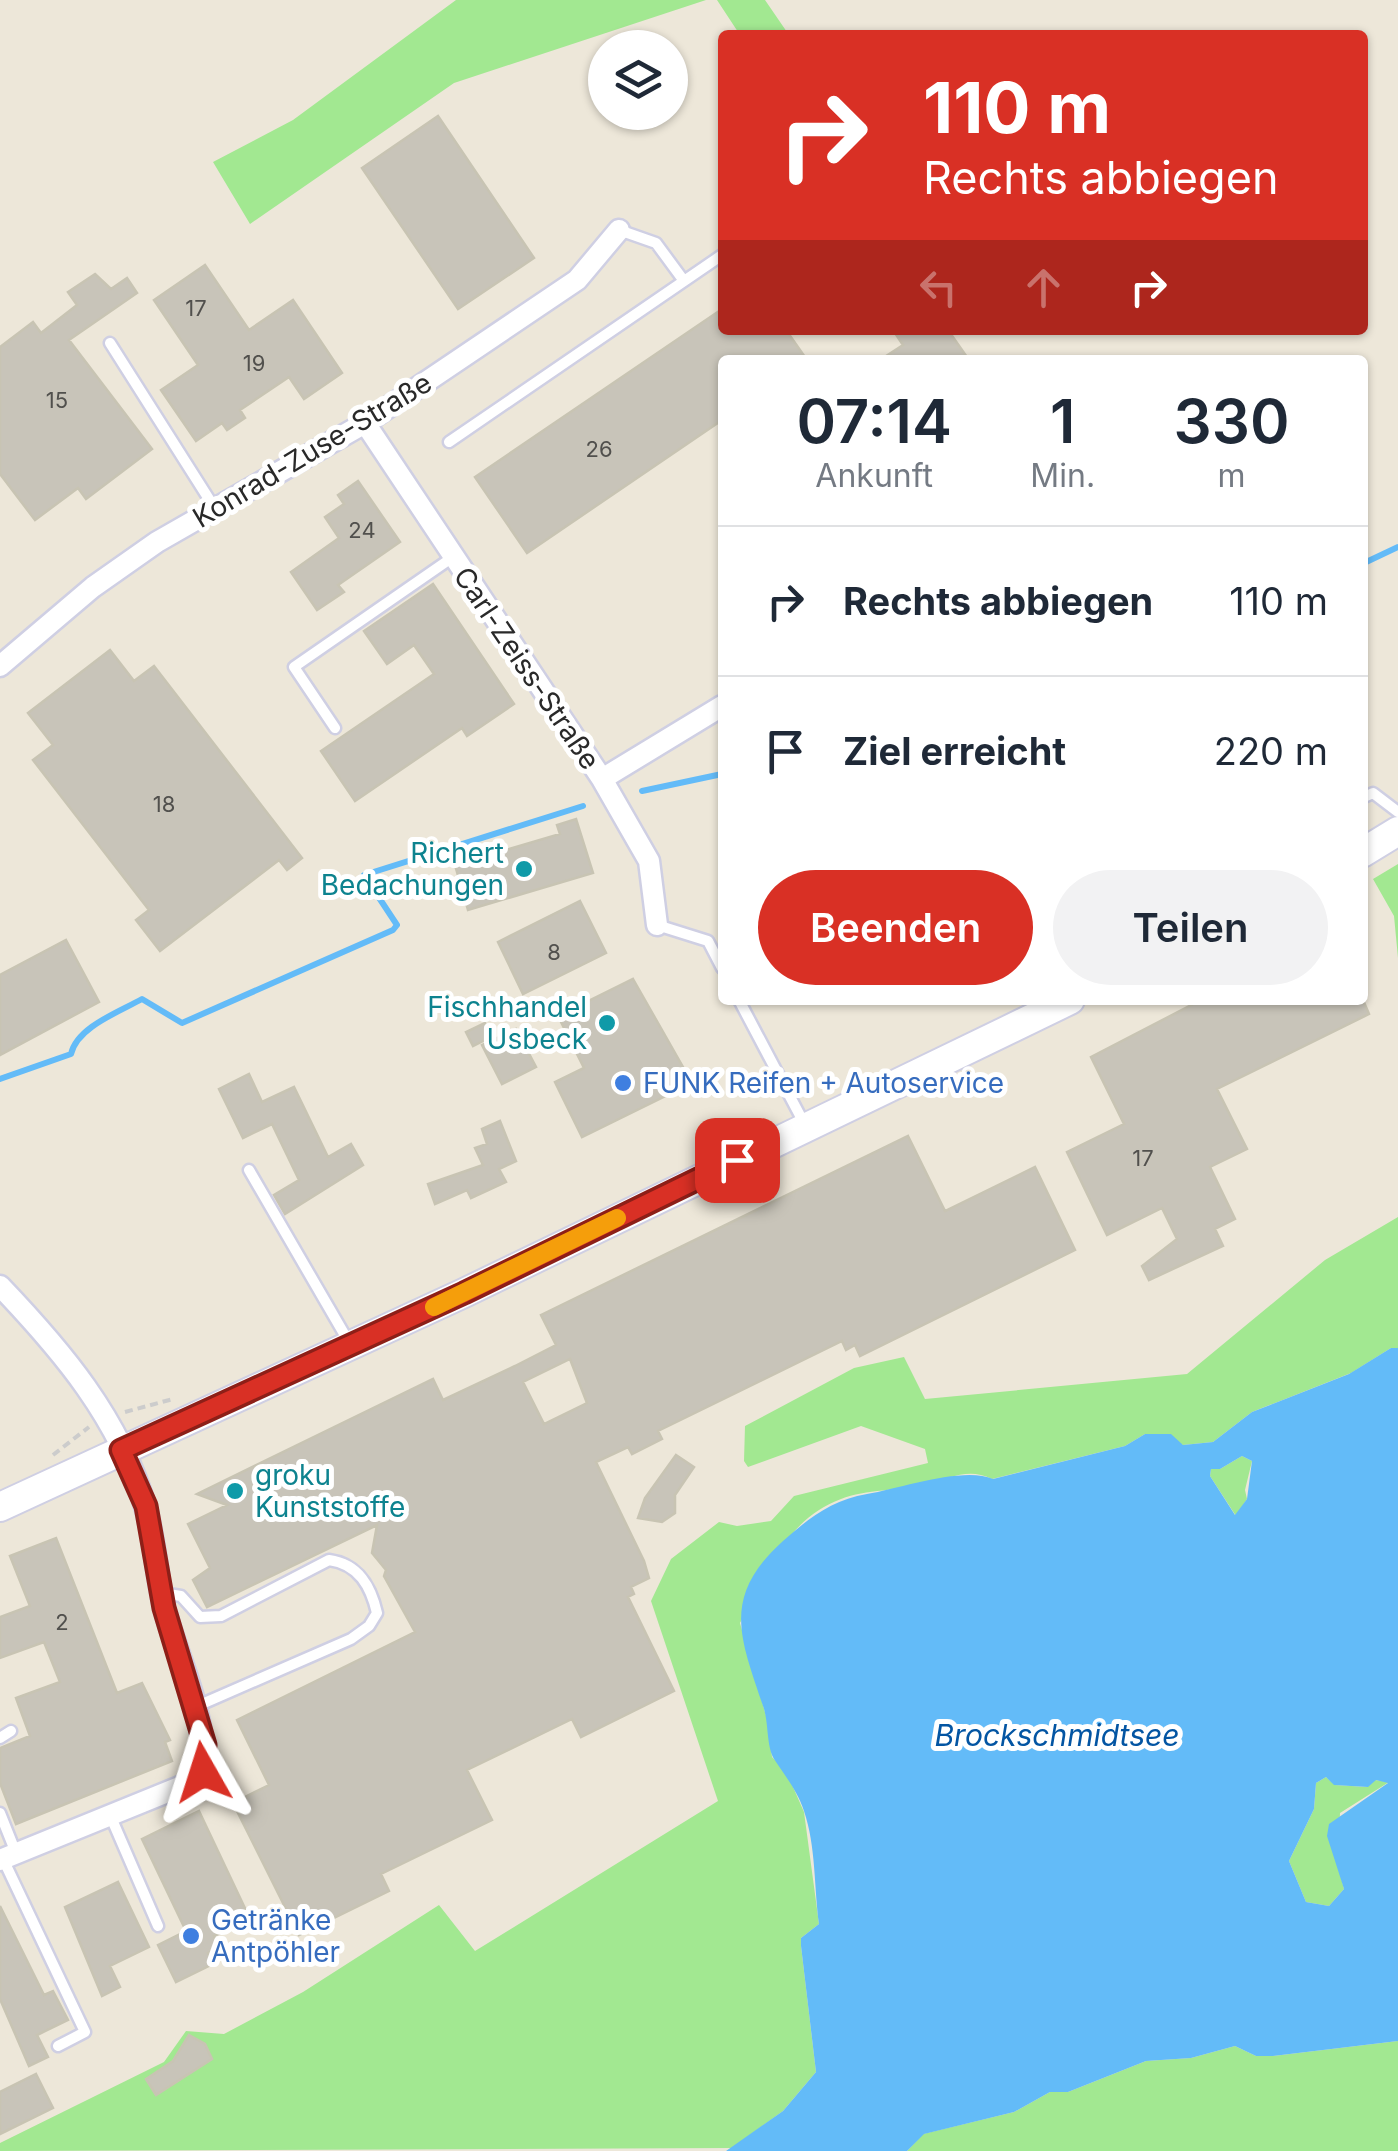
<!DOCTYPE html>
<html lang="de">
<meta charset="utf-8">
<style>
body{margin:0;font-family:Inter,sans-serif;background:#f2f2f3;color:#1f2937;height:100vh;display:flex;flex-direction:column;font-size:38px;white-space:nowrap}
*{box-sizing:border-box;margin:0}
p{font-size:32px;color:#747a83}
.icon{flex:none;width:55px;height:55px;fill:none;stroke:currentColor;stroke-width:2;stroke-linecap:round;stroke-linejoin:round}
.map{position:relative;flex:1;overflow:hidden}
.sheet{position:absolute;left:718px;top:355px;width:650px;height:650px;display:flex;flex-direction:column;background:#fff;border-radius:10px;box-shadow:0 2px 8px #0004}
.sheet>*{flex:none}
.hud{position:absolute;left:718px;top:30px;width:650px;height:305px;border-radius:10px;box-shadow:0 2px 8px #0004;background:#d93025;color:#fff;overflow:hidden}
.buttons{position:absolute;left:588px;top:30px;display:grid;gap:20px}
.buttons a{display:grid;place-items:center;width:100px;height:100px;border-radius:50%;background:#fff;box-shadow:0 2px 8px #0004;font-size:50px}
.pin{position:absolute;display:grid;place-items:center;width:85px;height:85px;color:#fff;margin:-42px;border-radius:20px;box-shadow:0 5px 15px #0006}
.me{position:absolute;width:110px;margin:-55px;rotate:354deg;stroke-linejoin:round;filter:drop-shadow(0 0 8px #0008)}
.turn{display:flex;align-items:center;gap:35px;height:210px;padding:0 40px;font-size:45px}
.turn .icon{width:130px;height:130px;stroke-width:2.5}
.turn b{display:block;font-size:70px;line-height:85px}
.lanes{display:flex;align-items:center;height:95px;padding:0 40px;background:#0003;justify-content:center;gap:50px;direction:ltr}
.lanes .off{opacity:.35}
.eta{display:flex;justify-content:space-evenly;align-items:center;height:170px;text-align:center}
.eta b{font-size:60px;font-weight:600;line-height:70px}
.action{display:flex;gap:20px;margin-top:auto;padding:20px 40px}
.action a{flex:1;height:115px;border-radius:60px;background:#d93025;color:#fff;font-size:40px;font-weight:600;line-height:115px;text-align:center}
.action a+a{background:#f2f2f3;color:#1f2937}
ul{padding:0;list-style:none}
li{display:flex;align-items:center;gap:30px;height:150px;padding:0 40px;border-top:2px solid #e0e1e3}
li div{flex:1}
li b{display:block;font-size:38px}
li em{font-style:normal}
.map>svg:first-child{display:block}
.green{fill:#a2e891}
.water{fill:#63bbf8;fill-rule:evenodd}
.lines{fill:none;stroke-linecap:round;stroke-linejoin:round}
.stream{stroke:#63bbf8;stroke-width:6}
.building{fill:#c8c4b9;stroke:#c8c4b3;stroke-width:2.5;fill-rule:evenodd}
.service-casing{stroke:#cfcfe3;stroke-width:15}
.minor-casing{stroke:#cfcfe3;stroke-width:25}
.secondary-casing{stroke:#cfcfe3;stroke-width:32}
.path{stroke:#ccc;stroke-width:4;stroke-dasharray:8 5;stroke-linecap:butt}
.service{stroke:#fff;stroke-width:10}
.minor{stroke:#fff;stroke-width:20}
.secondary{stroke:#fff;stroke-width:28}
.route-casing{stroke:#8d1f18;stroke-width:25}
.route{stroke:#d93025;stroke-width:18}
.slow{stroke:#f59e0b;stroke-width:18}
.culture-dot{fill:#0f9aa8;stroke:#fff;stroke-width:4}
.shop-dot{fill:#3f7fe0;stroke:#fff;stroke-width:4}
.labels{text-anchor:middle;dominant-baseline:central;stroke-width:10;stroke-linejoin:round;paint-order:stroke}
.number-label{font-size:22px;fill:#51504d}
.street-label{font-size:28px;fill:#292929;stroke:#fff}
.culture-label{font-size:28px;fill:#0d838f;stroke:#fff;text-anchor:end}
.shop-label{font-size:28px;fill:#366cbe;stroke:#fff;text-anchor:start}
.water-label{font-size:30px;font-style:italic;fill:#0355a3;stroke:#fff}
</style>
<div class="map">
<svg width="1398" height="2151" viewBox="0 0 1398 2151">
<rect width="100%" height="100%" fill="#ede7d9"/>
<path class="green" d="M456 0H706L454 83 250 224 213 162 293 120Z
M717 0H765L789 35H740Z
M1398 864V958L1394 916 1373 879Z
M1398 1217V1348H1391L1351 1373 1252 1412 1213 1442 1183 1445 1145 1434 1125 1446 992 1479C967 1467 951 1479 926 1484 899 1491 866 1489 841 1499 786 1519 765 1576 740 1623L768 1723 772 1757 786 1771 804 1812 819 1924 801 1938V1946L816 2072 783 2111 732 2148 0 2151V2143L164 2062 186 2031 224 2034 303 1992 439 1905 475 1951 718 1801 651 1601 671 1559 719 1522 737 1526 771 1521 794 1496 928 1463 925 1449 861 1426 748 1467 744 1461 745 1426 854 1368 904 1357 925 1399 1187 1374 1325 1260Z
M1242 1456 1252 1461 1245 1490 1247 1499 1236 1516 1210 1476 1211 1469H1220Z
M1326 1777 1335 1785 1367 1787 1375 1780 1389 1782 1340 1813 1338 1866 1344 1889 1329 1906 1306 1902 1289 1861 1314 1809 1316 1783Z
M1398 2041V2151H907L923 2134 1014 2112 1050 2092H1068L1146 2061 1191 2058 1235 2046 1256 2056H1273Z"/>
<path class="water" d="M1391 1348H1398V2041L1273 2056H1256L1235 2046 1191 2058 1146 2061 1068 2092H1050L1014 2112 924 2134 907 2151H726L783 2111 816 2072 801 1946V1938L819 1924C814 1887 816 1846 804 1811 797 1790 785 1776 774 1759 766 1745 769 1722 763 1706 740 1637 721 1597 783 1541 809 1518 832 1500 867 1494 902 1488 964 1466 993 1479L1125 1446 1145 1434H1171L1183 1445 1213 1442 1252 1412 1349 1374ZM1242 1456 1252 1461 1247 1499 1235 1515 1210 1476 1211 1469H1220ZM1326 1777 1334 1785 1368 1787 1376 1780 1388 1783 1329 1824 1327 1836 1344 1889 1329 1906 1306 1902 1289 1861 1314 1809 1316 1783Z"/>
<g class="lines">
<path class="stream" d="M1362 564 1398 547
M642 791 722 774
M0 1079 71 1054C77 1027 119 1012 142 999L182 1023 393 930 397 925 364 875 583 806"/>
</g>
<path class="building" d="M438 116 534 258 458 309 362 168Z
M205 265 249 330 293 300 342 373 304 399 289 377 240 410 245 418 227 430 222 423 196 441 161 390 198 365 154 300Z
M95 274 111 289 127 278 137 293 69 340 152 449 86 499 78 488 35 520 0 474V347L33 322 41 333 77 305 68 292Z
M722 309V330H786L807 360H722V420L527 553 475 477Z
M893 330H948L969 360H880L903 345Z
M358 481 400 542 338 585 344 592 317 610 291 572 339 538 325 517 344 504 338 495Z
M433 584 514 704 467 736 462 728 355 801 321 751 434 674 414 645 387 664 364 631Z
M110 650 134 681 154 666 302 858 287 870 279 860 160 951 136 920 149 910 33 760 53 745 28 713Z
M576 819 593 873 468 910 455 865 560 834 557 825Z
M580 901 606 953 523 994 498 942Z
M66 940 99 1002 0 1055V975Z
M633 979 692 1083 582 1137 555 1082 584 1068 558 1016Z
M1201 1000H1363L1369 1014 1217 1089 1247 1149 1210 1167 1235 1219 1215 1229 1223 1246 1149 1280 1142 1266 1177 1239 1162 1208 1107 1235 1067 1152 1124 1124 1091 1057Z
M485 1023 491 1037 473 1046 466 1032Z
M516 1029 536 1067 502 1084 482 1045Z
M249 1074 262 1102 294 1087 328 1157 351 1144 363 1165 285 1214 274 1195 299 1180 272 1124 243 1138 219 1089Z
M500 1121 516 1161 499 1169 506 1182 471 1198 467 1190 435 1204 428 1184 483 1165 475 1148 487 1144 482 1129Z
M908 1136 945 1211 1035 1167 1075 1250 860 1356 855 1345 846 1350 842 1341 658 1431 662 1439 632 1454 628 1447 596 1462 644 1561 649 1578 631 1587 634 1594 628 1597 674 1691 581 1737 572 1719 467 1770 492 1820 381 1874 389 1891 299 1935 233 1803 269 1785 237 1720 415 1632 384 1576 386 1570 372 1553 377 1525 207 1607 193 1580 210 1568 188 1524 227 1505 197 1494 433 1379 443 1400 515 1366 556 1345 541 1315ZM570 1359 587 1403 544 1424 523 1382Z
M676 1455 694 1467 675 1495V1513L662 1522 638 1518 645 1498Z
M56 1538 117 1693 142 1683 170 1740 165 1742 172 1761 16 1824 0 1783V1748L30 1736 16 1698 60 1682 44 1642 0 1658V1617L30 1606 10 1556Z
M199 1811 250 1919 214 1936 219 1948 208 1953 213 1964 176 1982 158 1945 186 1931 142 1839Z
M118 1882 149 1947 110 1966 120 1987 102 1996 65 1907Z
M0 1906 44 1995 53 1991 68 2020 37 2035 48 2057 29 2066 0 1999Z
M189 2035 205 2044 212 2059 156 2095 146 2079 173 2061Z
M36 2074 53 2108 0 2134V2092Z"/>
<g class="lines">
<g class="service-casing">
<path id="service" d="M619 230 656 243 684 281
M110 343 214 507
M449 442 722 255
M335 728 294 667 453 557
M1362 798 1373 793 1398 812
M657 925 708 941 722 968
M739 1000 805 1125
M249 1170 350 1344
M162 1593 181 1596 200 1617 221 1616 329 1560C359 1564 371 1587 377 1613L369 1626 351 1639 195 1707
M0 1738 11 1731
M0 1813 16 1853
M110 1815 158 1926
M3 1859 85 2032 58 2046"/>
</g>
<g class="minor-casing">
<path id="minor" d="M365 423 602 779 649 861 657 925
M0 666 93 587 157 542 365 423 577 280 619 230
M602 779 722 706
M0 1286C62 1351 119 1418 145 1506 156 1542 156 1581 167 1618 182 1667 207 1721 203 1772L187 1784 0 1860"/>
</g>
<g class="secondary-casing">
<path id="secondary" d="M1362 853 1398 831
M0 1507 464 1293 1070 1000"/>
</g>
<path class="path" d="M125 1412 173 1399
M53 1455 89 1427"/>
<use href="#service" class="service"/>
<use href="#minor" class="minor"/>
<use href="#secondary" class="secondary"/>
</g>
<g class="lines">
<g class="route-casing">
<path id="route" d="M203 1772 205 1745 164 1608 146 1506 121 1450 464 1293 737 1160"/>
</g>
<use href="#route" class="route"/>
<path class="slow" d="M434 1307 617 1218"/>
</g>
<g class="culture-dot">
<circle cx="524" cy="869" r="10"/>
<circle cx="607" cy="1023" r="10"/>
<circle cx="235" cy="1491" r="10"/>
</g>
<g class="shop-dot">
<circle cx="623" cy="1083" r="10"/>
<circle cx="191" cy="1936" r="10"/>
</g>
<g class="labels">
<g class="number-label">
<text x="196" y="308">17</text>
<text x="254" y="363">19</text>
<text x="57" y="400">15</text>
<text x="599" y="449">26</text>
<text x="362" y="530">24</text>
<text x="164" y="804">18</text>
<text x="554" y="952">8</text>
<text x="1143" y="1158">17</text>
<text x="62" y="1622">2</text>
</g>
<g class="street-label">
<text transform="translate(312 450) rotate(-31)">Konrad-Zuse-Straße</text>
<text transform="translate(527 668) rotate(56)">Carl-Zeiss-Straße</text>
</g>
<g class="culture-label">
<text x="504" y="853">Richert<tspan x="504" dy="32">Bedachungen</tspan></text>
<text x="587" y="1007">Fischhandel<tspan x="587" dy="32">Usbeck</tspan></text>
<text x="255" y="1475" text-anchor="start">groku<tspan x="255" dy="32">Kunststoffe</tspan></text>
</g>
<g class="shop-label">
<text x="643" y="1083">FUNK Reifen + Autoservice</text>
<text x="211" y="1920">Getränke<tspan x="211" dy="32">Antpöhler</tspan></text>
</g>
<g class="water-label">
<text x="1057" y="1735">Brockschmidtsee</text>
</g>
</g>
</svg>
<div class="buttons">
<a><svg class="icon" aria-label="layers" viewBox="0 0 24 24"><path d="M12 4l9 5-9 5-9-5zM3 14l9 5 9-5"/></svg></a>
</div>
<div class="pin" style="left:737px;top:1160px;background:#d93025"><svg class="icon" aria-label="arrive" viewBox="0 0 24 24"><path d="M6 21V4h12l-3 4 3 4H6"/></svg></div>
<svg class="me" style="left:203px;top:1772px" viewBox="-20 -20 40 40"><path d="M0-17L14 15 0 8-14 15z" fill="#d93025" stroke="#fff" stroke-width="4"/></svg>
<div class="hud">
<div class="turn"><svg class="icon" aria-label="right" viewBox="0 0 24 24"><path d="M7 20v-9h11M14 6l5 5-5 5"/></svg><div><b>110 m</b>Rechts abbiegen</div></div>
<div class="lanes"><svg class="icon off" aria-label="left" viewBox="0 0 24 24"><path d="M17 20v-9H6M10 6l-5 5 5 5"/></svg><svg class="icon off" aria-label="ahead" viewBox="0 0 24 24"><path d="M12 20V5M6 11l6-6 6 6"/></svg><svg class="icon" aria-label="right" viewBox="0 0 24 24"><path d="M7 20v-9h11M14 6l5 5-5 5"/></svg></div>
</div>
<section class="sheet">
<div class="eta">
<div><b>07:14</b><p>Ankunft</p></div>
<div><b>1</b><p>Min.</p></div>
<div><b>330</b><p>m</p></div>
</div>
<ul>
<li><svg class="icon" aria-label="right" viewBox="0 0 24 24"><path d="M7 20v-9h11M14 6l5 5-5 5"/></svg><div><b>Rechts abbiegen</b></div><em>110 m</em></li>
<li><svg class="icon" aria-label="arrive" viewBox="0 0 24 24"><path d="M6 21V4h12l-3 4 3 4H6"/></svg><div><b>Ziel erreicht</b></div><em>220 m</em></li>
</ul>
<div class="action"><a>Beenden</a><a>Teilen</a></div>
</section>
</div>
